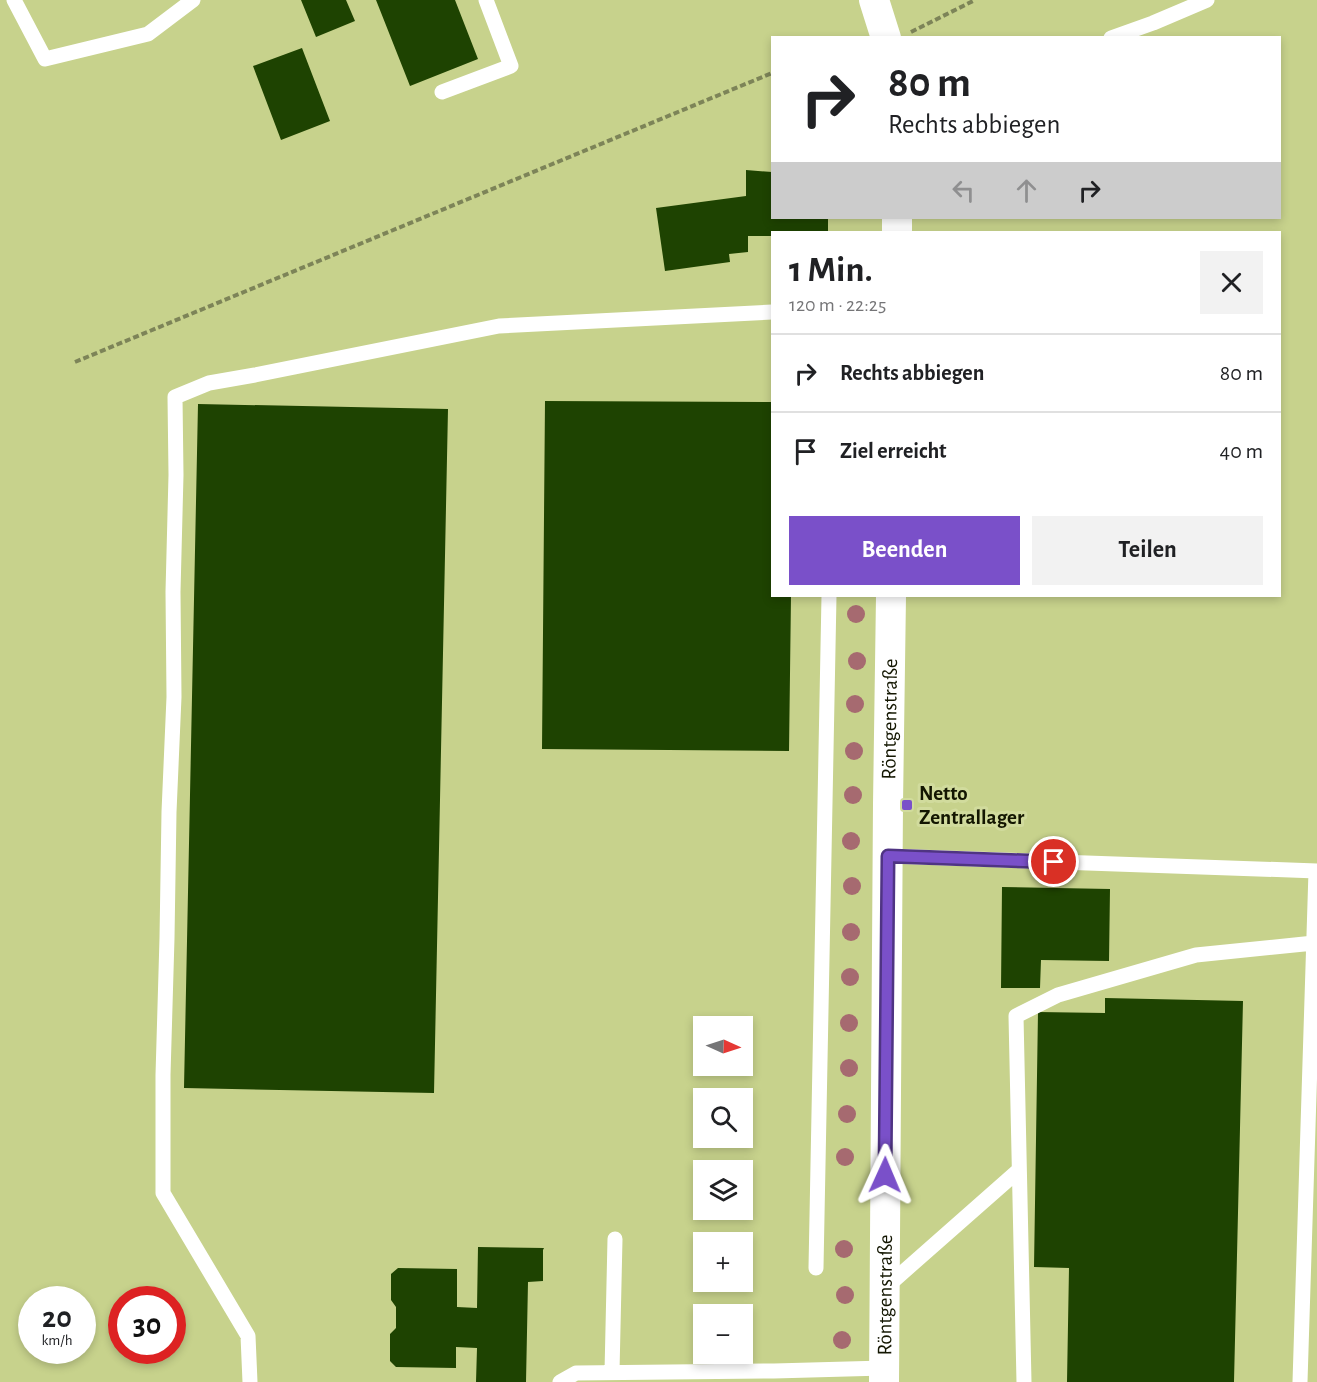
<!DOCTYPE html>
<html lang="de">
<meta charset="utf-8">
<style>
body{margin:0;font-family:"Alegreya Sans",sans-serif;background:#f2f2f2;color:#202124;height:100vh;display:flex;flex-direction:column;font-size:22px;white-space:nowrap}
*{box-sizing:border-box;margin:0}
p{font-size:20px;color:#757577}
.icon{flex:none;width:33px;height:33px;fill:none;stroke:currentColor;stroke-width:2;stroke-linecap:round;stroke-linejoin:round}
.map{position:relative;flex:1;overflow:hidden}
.panel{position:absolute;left:771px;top:231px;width:510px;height:366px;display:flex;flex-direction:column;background:#fff;border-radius:0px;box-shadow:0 3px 9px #0003}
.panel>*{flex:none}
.hud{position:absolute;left:771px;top:36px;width:510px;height:183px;border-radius:0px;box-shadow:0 3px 9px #0003;background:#fff;color:#202124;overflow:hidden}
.needle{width:39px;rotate:93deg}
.tools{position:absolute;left:693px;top:1016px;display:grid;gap:12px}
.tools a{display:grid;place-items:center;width:60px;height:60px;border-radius:0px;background:#fff;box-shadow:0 3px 9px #0003;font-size:30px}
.speed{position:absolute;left:18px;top:1286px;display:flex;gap:12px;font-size:30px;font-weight:700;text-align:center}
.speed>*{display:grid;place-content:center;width:78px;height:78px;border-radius:50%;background:#fff;box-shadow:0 3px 9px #0003;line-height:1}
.speed small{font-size:15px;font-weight:400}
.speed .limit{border:9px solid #d22;background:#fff;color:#111}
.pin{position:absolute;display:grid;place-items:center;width:51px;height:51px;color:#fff;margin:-26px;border:3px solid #fff;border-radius:50%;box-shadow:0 2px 6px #0007}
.me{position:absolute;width:66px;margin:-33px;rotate:1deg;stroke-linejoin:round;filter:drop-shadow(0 0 4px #0008)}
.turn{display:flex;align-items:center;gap:21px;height:126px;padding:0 18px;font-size:27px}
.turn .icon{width:78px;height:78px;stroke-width:2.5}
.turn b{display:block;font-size:42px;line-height:51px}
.lanes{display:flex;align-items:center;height:57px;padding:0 18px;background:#0003;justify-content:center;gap:30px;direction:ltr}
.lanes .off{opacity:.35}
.round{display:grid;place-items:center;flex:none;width:63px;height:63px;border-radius:0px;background:#f2f2f2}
.summary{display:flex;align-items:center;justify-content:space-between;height:102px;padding:0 18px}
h1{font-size:36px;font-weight:700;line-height:45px}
.button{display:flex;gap:12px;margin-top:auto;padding:12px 18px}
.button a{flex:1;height:69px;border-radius:0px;background:#7a50c9;color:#fff;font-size:24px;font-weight:700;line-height:69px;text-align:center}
.button a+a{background:#f2f2f2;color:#202124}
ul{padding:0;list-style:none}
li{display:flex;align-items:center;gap:18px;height:78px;padding:0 18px;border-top:2px solid #e0e0e0}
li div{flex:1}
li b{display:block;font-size:22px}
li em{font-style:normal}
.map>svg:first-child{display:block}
.built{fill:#c7d28c;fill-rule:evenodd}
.building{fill:#1e4301}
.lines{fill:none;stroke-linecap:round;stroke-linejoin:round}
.path{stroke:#7d8458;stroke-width:4;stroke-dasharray:6 3;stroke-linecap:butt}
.service{stroke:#fff;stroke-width:15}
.minor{stroke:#fff;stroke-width:30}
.tree{fill:#a66a70}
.route-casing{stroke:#4f3483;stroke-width:15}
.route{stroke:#7a50c9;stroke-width:10}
.poi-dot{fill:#7a50c9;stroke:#d1db9d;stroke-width:2}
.labels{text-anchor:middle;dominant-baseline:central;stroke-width:6;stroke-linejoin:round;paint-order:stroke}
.street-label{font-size:21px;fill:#131601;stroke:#d1db9d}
.poi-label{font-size:21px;font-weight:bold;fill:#131601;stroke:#d1db9d;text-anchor:start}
</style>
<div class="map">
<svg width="1317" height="1382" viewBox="0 0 1317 1382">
<rect width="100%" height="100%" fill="#d1db9d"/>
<path class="built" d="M0 0H1317V1382H0ZM772 38H1280V218H772ZM772 232H1280V596H772ZM704 1026H742V1065H704ZM704 1098H742V1137H704ZM704 1170H742V1209H704ZM704 1242H742V1281H704ZM32 1299H82V1350H32ZM122 1299H172V1350H122ZM704 1314H742V1353H704Z"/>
<path class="building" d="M301 0H346L355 21 316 37Z
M376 0H455L478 59 410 86Z
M302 48 330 121 281 140 253 66Z
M746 170 772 172V218H828V232H772V236H748V252L729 254 730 262 665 271 656 208 746 196Z
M545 401 772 402V596H791L789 751 542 749Z
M198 404 448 409 434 1093 184 1088Z
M1002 887 1110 889 1109 961 1041 960 1040 988H1001Z
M1105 998 1243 1001 1234 1382H1067L1069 1268 1034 1267 1038 1012 1105 1013Z
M478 1247 544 1248 543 1250V1281L528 1282 526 1382H476L477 1348 456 1347V1368L396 1367 390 1361V1334L396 1328V1307L391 1300V1274L398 1268 457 1269V1307L477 1308Z"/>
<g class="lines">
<path class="path" d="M911 32 975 0
M75 362 772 73"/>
<path class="service" d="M14 0 45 59 148 34 193 0
M1111 38 1153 23 1207 0
M442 92 511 66 486 0
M888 856 1317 871
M816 1268 829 596
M884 1289 1019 1170
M612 1372 615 1239
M250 1382 248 1336 163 1193V1075L167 938 169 812 174 697 173 592 176 475 175 397 209 383 255 375 499 326 772 312
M560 1382 576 1373 774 1371 884 1368
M1024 1382 1016 1016 1058 995 1196 955 1314 943
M1300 1382 1316 871"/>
<g class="minor">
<path d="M874 0 886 38"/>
<path d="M897 232V218"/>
<path id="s1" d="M884 1382 888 804 891 596"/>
</g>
</g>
<g class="tree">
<circle cx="856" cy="614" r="9"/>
<circle cx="857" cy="661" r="9"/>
<circle cx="855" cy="704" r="9"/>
<circle cx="854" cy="751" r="9"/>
<circle cx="853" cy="795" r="9"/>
<circle cx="851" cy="841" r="9"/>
<circle cx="852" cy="886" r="9"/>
<circle cx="851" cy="932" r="9"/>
<circle cx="850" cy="977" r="9"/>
<circle cx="849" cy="1023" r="9"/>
<circle cx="849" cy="1068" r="9"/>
<circle cx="847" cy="1114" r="9"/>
<circle cx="845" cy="1157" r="9"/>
<circle cx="844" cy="1249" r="9"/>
<circle cx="845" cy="1295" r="9"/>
<circle cx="842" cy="1340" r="9"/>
</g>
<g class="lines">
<g class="route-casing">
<path id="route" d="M885 1175 888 856 1054 862"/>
</g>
<use href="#route" class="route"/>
</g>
<rect class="poi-dot" x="901" y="799" width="12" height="12" rx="3"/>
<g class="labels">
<g class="street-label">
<text stroke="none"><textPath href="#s1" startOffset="663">Röntgenstraße</textPath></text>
<text stroke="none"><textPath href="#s1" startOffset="87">Röntgenstraße</textPath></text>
</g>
<g class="poi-label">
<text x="919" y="793">Netto<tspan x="919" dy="24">Zentrallager</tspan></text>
</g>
</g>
</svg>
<div class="tools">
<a><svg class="needle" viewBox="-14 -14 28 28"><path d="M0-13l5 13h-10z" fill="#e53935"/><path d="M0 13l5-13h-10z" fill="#757577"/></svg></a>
<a><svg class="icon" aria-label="search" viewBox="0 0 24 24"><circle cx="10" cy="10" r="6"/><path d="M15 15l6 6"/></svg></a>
<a><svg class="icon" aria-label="layers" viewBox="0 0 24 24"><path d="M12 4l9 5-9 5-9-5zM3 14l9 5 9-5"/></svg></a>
<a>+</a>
<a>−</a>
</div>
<div class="speed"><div>20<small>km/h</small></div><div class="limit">30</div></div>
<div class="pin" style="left:1054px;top:862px;background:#d93025"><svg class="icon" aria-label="arrive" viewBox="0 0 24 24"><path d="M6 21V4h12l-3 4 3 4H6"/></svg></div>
<svg class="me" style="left:885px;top:1175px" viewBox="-20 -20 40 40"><path d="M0-17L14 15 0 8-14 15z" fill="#7a50c9" stroke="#fff" stroke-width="4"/></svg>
<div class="hud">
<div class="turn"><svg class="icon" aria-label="right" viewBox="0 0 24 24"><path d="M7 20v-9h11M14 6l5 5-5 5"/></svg><div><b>80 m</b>Rechts abbiegen</div></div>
<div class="lanes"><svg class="icon off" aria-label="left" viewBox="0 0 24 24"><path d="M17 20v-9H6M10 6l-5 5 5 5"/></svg><svg class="icon off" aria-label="ahead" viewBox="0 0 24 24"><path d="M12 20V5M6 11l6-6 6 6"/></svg><svg class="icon" aria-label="right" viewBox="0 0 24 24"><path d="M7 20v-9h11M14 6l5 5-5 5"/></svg></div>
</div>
<section class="panel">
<div class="summary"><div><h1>1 Min.</h1><p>120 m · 22:25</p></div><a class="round"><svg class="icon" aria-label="close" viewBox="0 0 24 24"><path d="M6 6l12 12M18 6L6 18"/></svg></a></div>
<ul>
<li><svg class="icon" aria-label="right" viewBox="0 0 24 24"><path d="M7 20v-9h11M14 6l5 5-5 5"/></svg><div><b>Rechts abbiegen</b></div><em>80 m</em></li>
<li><svg class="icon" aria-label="arrive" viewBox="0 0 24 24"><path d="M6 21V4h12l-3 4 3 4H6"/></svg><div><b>Ziel erreicht</b></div><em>40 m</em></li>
</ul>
<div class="button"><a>Beenden</a><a>Teilen</a></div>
</section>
</div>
